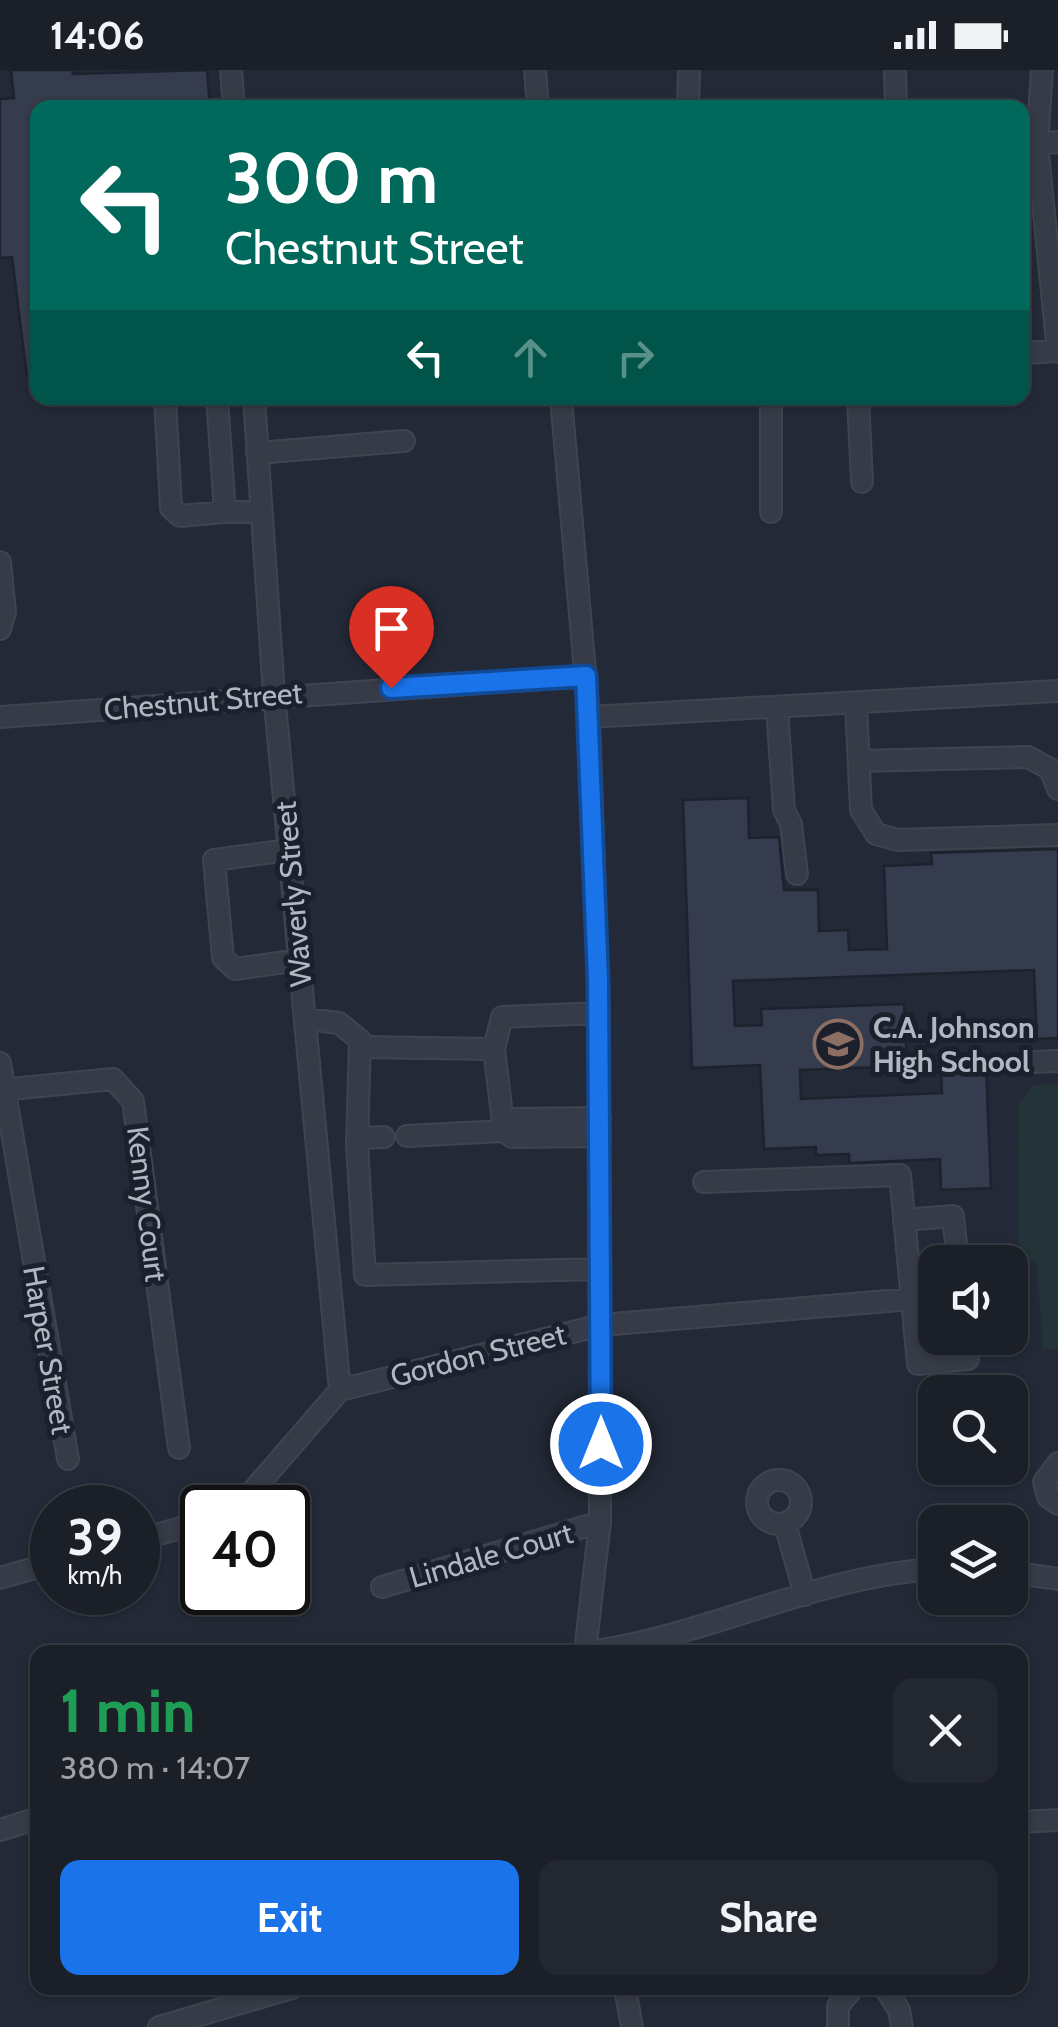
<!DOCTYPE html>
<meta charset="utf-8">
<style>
body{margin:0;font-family:Cabin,sans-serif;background:#232730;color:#f1f3f6;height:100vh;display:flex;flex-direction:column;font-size:38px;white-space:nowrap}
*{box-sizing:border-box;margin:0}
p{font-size:32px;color:#9fa2a8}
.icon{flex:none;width:55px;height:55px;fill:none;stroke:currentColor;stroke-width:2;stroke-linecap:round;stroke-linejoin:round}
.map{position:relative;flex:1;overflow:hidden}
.sheet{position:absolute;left:30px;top:1575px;width:998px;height:350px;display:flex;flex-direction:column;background:#1a1f28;border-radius:20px;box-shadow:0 2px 8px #0004,0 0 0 2px #383d45}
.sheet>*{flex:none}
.banner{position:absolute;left:30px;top:30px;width:1000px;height:305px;border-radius:20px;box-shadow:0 2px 8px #0004,0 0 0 2px #383d45;background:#00695c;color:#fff;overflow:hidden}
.controls{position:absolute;left:918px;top:1175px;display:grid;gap:20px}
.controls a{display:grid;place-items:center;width:110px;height:110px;border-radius:20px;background:#1a1f28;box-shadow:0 2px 8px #0004,0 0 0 2px #383d45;font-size:50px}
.speed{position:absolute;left:30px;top:1415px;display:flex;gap:20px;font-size:50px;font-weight:700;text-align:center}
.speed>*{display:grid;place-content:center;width:130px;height:130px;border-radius:50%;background:#1a1f28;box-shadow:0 2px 8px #0004,0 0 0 2px #383d45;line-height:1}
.speed small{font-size:25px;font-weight:400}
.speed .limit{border:5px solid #111;border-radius:15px;background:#fff;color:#111}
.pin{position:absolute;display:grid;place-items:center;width:85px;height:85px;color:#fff;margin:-102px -42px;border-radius:50% 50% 50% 0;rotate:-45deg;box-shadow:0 0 10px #0007}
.pin .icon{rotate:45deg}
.me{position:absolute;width:110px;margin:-55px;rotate:0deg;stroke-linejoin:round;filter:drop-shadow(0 0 8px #0008)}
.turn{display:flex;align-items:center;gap:35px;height:210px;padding:0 30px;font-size:45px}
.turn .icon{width:130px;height:130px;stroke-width:2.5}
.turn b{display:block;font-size:70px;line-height:85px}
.lanes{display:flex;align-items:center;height:95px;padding:0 30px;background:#0003;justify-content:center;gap:50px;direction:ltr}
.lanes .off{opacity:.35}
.round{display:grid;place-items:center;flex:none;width:105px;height:105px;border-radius:20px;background:#232730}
.head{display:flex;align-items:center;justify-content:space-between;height:170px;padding:0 30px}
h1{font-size:60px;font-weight:700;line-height:75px;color:#1e9e55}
.action{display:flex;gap:20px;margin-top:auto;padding:20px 30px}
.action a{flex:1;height:115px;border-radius:20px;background:#1a73e8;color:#fff;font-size:40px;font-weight:700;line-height:115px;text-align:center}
.action a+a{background:#232730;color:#f1f3f6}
.status{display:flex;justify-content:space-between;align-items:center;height:70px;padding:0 50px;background:#1a1f28;direction:ltr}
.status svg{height:28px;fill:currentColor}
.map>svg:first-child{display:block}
.green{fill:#243338}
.building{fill:#353c4d;stroke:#1d222e;stroke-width:2.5}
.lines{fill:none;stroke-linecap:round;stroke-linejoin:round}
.minor-casing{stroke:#3f4450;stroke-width:24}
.minor{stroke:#363b47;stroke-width:20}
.route-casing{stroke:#114b97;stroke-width:25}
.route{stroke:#1a73e8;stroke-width:18}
.labels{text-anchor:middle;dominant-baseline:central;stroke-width:10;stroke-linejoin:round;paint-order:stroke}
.street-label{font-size:30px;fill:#b1b6c3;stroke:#1b202c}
.poi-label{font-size:30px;font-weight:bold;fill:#b1b6c3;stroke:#1b202c;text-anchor:start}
</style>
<div class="status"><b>14:06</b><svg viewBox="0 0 49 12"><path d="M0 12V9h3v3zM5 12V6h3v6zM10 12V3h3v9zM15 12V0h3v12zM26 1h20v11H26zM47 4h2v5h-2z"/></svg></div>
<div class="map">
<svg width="1058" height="1957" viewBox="0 0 1058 1957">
<rect width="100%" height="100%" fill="#232936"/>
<path class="green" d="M1058 1014V1279L1043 1280 1037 1191 1019 1190 1018 1034 1033 1015Z"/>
<path class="building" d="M11 0H72L73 4 207 0 210 38H38V307H27L12 187 0 188V29L14 28Z
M748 728 749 768 779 767 784 820H818L819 861 848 860 849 880 887 879 884 796 932 794 931 783 1058 779V968L1037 969 1034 900 733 911 735 956 762 955 761 939 904 934 907 996 800 1000 801 1029 942 1023 941 997 986 995 991 1118 941 1120 940 1089 849 1093V1084L816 1085V1077L764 1079 760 995 692 998 683 730Z"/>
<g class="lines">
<g class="minor-casing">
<path id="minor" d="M231 0 234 38
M535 0 538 38
M895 0 896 38
M1042 0 1037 74 1058 282
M688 38 689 0
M1022 75 1058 72
M1022 283 1058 281
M165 328 171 438 180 446 225 442
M217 328 225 442H261
M254 328 274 624 340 1320
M561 328 589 647 599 943 600 1452 585 1582
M771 328V442
M858 328 862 412
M257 383 404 371
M0 492 5 542 0 559
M856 634 861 740 876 764 898 770 1058 765
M777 638 784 740 791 754 797 804
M0 647 586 606
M589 647 1058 621
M859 691 1028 687 1050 699 1058 719
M289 780 214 790 223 888 235 899 299 890
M305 949 339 953 360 970 357 1075 365 1205 600 1199
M361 977 494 979 502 947 599 943
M1035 992 1058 991
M0 993 68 1389
M0 1020 113 1009 133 1031 179 1378
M600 1048 514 1049 504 1061 512 1067 600 1066
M407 1066 504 1061 494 979
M357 1068 384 1067
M704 1112 900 1105 918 1294 968 1289 966 1268
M904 1150 953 1146 958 1192
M1058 1393 1044 1412 1048 1427 1058 1434
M757 1432a22 22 0 1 1 44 0a22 22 0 1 1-44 0Z
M238 1438 340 1320 601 1255 912 1229
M785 1454 805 1525
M138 1470 202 1452
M1010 1502 1058 1509
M0 1508 52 1493
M382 1517 600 1452
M589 1582C707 1566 816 1506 935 1499
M1020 1752 1058 1750
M0 1760 38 1748
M625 1918 632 1957
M885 1918 899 1940 902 1957
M159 1957 292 1918
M838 1957V1936L853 1918"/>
</g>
<use href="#minor" class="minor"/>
</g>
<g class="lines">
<g class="route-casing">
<path id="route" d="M391 618 586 606 598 910 601 1374"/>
</g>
<use href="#route" class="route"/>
</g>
<defs>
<g id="school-ring" transform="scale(2.5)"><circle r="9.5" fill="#1b202c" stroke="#8d6e63" stroke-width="1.5"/><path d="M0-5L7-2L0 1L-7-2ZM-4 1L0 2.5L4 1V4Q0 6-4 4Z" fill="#8d6e63"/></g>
</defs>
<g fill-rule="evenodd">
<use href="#school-ring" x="838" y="974"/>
</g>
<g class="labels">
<g class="street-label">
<text transform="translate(203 631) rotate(-5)">Chestnut Street</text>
<text transform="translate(293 824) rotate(-95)">Waverly Street</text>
<text transform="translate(147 1134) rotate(83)">Kenny Court</text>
<text transform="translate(48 1280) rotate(80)">Harper Street</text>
<text transform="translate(478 1285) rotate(-14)">Gordon Street</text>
<text transform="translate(491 1485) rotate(-16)">Lindale Court</text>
</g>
<g class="poi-label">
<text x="873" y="957">C.A. Johnson<tspan x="873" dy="34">High School</tspan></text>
</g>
</g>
</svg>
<div class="controls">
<a><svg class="icon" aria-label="sound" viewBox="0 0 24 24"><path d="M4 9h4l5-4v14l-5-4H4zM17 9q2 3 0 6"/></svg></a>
<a><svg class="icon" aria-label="search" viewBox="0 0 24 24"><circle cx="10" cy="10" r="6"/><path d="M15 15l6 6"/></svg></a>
<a><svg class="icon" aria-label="layers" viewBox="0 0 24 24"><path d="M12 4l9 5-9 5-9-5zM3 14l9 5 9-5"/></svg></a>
</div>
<div class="speed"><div>39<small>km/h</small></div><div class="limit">40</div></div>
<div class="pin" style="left:391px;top:618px;background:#d93025"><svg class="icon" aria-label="arrive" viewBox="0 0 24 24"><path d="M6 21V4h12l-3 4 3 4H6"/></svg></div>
<svg class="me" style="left:601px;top:1374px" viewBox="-20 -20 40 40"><circle r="17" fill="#1a73e8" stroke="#fff" stroke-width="3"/><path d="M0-11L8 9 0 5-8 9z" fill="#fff"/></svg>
<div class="banner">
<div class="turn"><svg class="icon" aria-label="left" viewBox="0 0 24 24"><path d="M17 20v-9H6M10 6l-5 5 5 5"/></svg><div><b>300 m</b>Chestnut Street</div></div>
<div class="lanes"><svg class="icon" aria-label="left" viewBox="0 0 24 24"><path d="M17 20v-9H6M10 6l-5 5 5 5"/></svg><svg class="icon off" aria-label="ahead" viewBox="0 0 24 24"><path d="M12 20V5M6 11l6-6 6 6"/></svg><svg class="icon off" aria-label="right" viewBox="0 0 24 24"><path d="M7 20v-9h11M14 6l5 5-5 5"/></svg></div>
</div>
<section class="sheet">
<div class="head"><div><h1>1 min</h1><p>380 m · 14:07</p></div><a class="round"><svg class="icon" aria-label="close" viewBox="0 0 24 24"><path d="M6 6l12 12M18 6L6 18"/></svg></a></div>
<div class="action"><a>Exit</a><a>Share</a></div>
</section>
</div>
